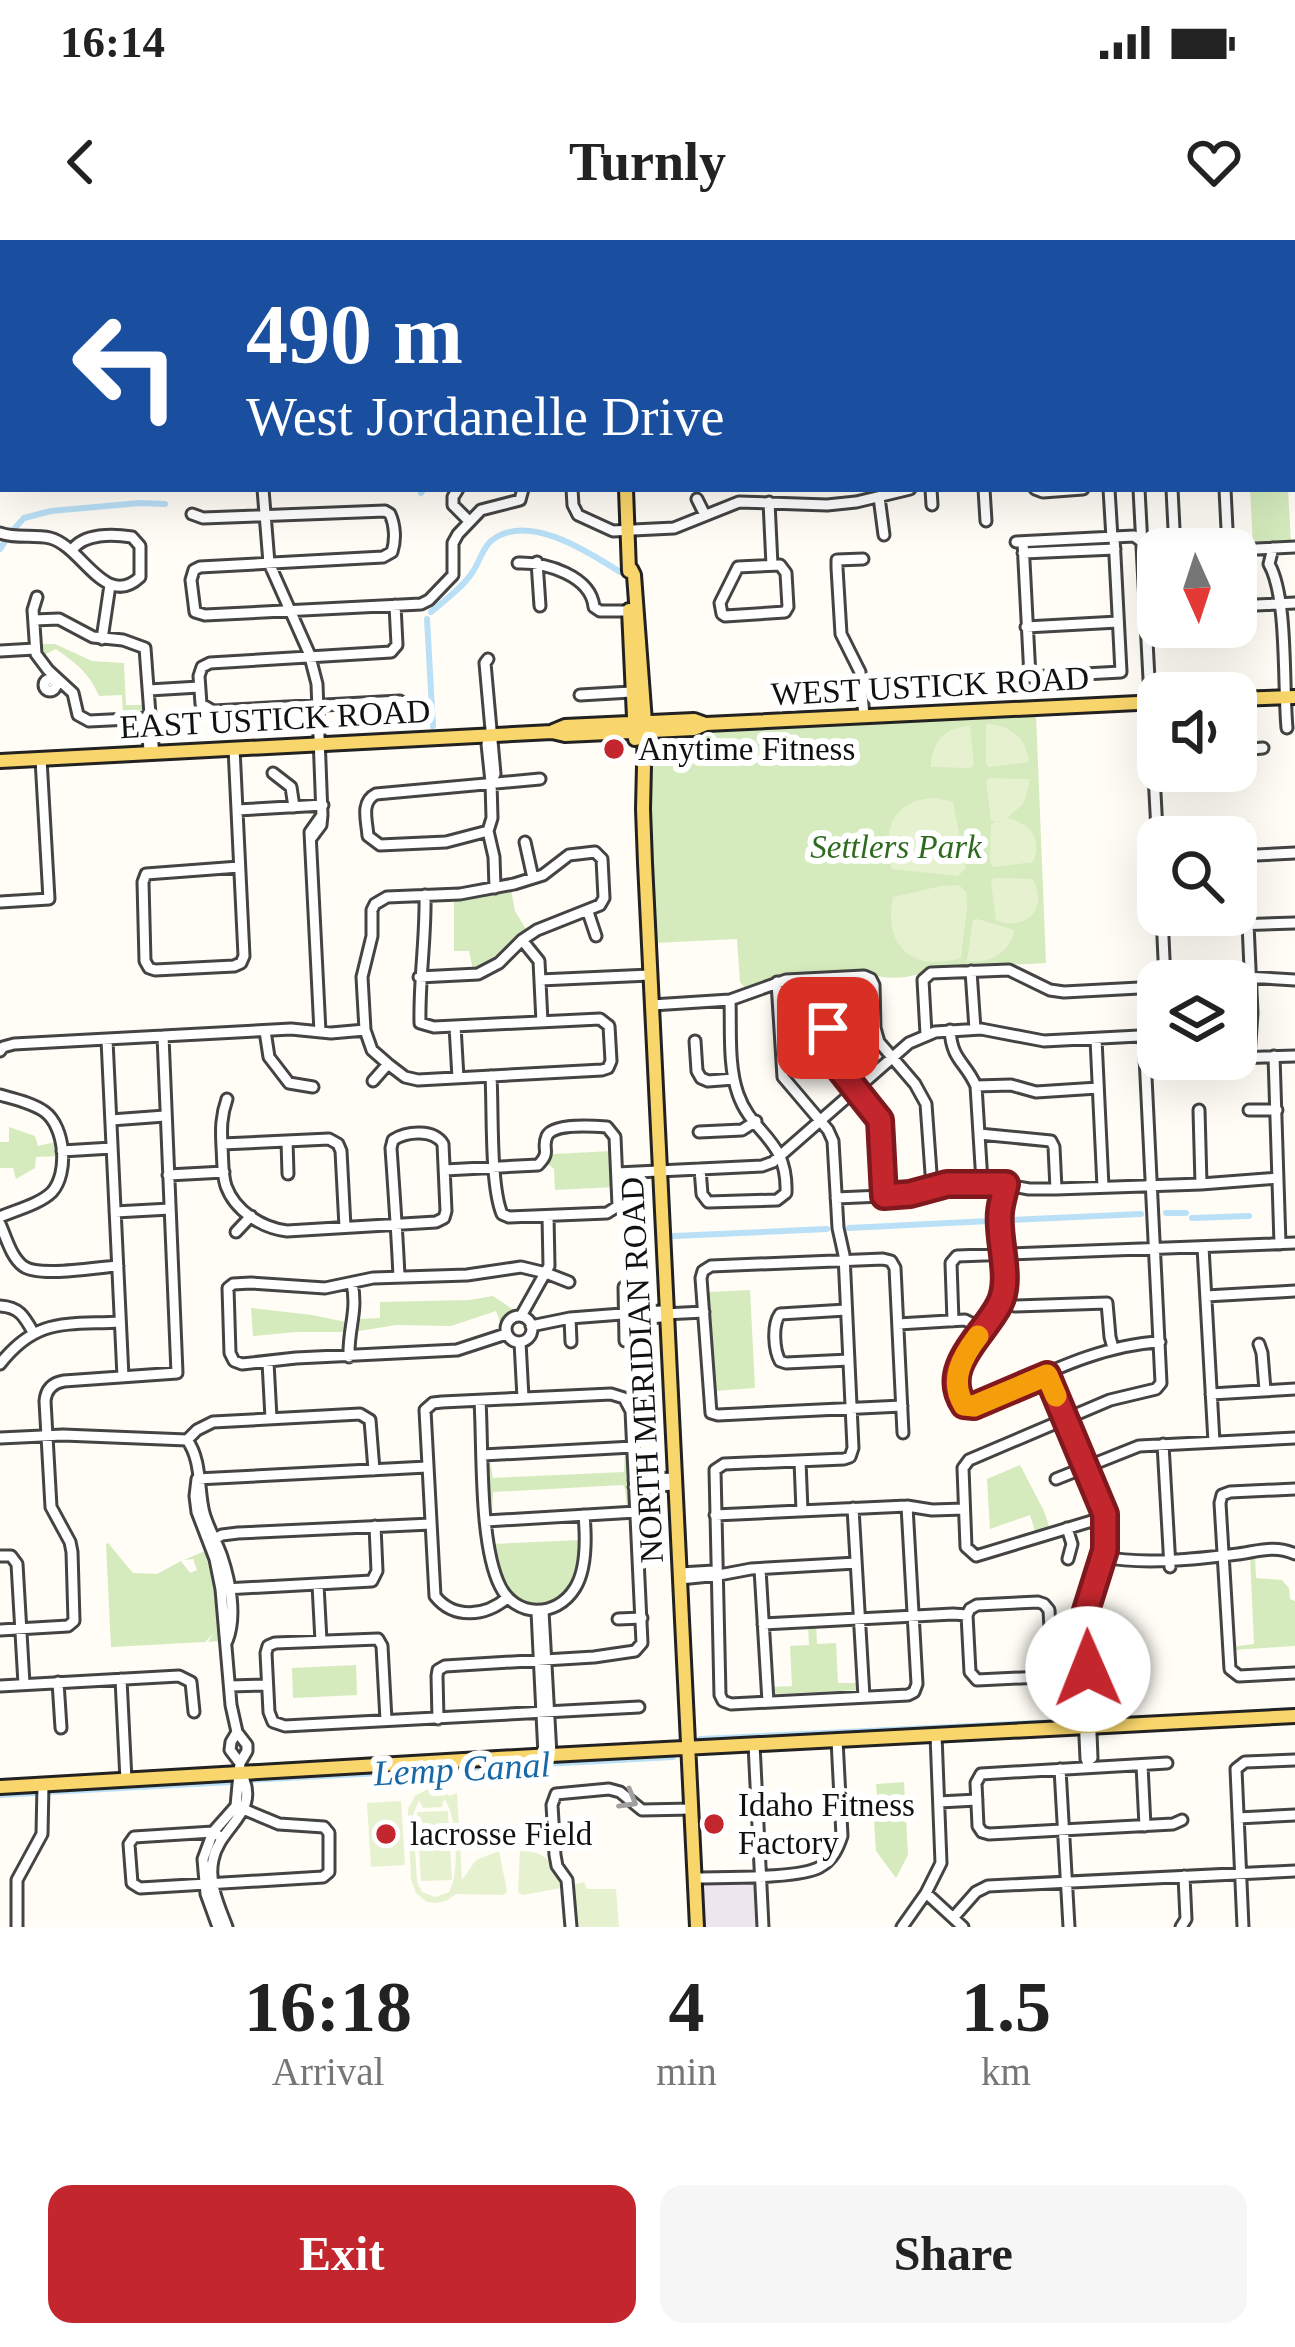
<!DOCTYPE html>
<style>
body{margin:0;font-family:Georgia,serif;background:#f6f6f6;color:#222;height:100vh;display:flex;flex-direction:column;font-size:45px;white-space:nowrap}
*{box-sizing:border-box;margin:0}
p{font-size:39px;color:#767676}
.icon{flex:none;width:66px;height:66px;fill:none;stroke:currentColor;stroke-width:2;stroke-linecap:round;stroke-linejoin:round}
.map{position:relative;height:1687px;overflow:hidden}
.drawer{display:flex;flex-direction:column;background:#fff;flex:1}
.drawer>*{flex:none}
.guide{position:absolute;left:0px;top:0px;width:1296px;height:252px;box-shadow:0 12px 48px #0002;background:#1a4fa0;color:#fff;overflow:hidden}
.needle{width:78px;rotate:177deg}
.tools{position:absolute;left:1137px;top:288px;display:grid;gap:24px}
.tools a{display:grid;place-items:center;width:120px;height:120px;border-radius:24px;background:#fff;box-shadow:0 12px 48px #0002;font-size:60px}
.pin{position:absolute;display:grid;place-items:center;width:102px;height:102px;color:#fff;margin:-51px;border-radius:24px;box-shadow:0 6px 18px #0006}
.me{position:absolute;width:132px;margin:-66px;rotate:359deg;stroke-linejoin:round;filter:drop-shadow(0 0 9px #0008)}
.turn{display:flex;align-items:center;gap:42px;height:252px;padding:0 48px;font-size:54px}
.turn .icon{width:156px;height:156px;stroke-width:2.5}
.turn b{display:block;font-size:84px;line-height:102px}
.eta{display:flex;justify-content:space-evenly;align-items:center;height:204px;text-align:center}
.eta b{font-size:72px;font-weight:600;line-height:84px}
.cta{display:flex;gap:24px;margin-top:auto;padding:24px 48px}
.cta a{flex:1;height:138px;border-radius:24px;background:#c4262e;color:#fff;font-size:48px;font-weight:600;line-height:138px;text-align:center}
.cta a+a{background:#f6f6f6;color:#222}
.status{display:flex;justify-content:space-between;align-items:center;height:84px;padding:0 60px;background:#fff;direction:ltr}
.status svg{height:33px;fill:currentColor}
header{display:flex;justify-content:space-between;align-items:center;height:156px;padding:0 48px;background:#fff;font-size:54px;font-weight:600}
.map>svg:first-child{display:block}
.industrial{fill:#eee6ef}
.green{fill:#d5ebbd}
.pitch{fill:#e6f2cf;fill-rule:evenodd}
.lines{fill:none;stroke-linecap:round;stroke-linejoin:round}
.canal{stroke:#b9e0f7;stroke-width:6}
.minor-casing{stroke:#444;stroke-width:15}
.major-casing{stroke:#222;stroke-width:18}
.minor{stroke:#fff;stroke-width:9}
.major{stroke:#f9d66b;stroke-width:12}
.oneway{stroke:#a0a0a0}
.route-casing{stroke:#7f191e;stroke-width:30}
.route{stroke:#c4262e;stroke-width:21}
.slow{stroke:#f59e0b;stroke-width:21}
.poi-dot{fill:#c4262e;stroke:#fff;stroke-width:4.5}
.labels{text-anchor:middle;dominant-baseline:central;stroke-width:12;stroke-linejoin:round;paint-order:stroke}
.street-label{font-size:33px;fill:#111;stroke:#fff}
.poi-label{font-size:33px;fill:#111;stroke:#fff;text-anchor:start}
.park-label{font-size:33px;font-style:italic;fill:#2f6b1f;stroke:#fff}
.water-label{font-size:36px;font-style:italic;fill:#1768a6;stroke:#fff}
</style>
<div class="status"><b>16:14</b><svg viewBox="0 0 49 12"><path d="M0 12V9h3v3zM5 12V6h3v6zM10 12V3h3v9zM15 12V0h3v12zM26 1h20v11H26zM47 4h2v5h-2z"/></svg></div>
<header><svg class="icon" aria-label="back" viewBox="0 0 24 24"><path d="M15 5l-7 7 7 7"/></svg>Turnly<svg class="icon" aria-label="heart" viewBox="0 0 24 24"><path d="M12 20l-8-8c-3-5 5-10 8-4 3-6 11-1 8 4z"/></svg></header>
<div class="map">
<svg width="1295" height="1687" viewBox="0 0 1295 1687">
<rect width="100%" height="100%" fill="#fffdf5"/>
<path class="industrial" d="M753 1640 758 1687H705L703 1643Z"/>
<path class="green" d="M1250 249H1288L1291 304 1253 306Z
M40 404H55L92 421 124 423 126 465H146V471L144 473 123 475 122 455 99 456C90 434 76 423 56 409L42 416Z
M1036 474 1046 723 929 729C914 739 883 741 867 732L787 736 746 749 740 742 737 699 655 703C653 663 642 522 656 495Z
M511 650 515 671 527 691 497 719 473 730 469 711H454V659Z
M9 887 35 896 38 906 56 902 57 916 36 917 35 928 16 939 13 928H0V902H9Z
M612 911 614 947 555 950 554 929 548 924 553 914Z
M750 1050 755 1148 714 1151 709 1052Z
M493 1056 514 1070V1074L505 1080 503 1090 496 1071 451 1086 396 1085 353 1092 357 1079 380 1078V1062L469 1060Z
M251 1068 312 1075 346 1082 344 1092H297L253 1096Z
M625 1210 628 1212 631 1265 627 1267 625 1248 623 1245 493 1252 492 1274 488 1272 486 1220 489 1217 493 1238 624 1232Z
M1020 1225 1044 1271 1050 1289 1036 1294 1030 1275 990 1289 987 1239Z
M580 1300C577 1315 577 1335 568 1348 563 1357 553 1361 543 1363 507 1371 498 1331 491 1304Z
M108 1303 133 1333 157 1334 181 1321 190 1333 197 1330 193 1319 184 1320 207 1310 217 1349 221 1401 208 1402 214 1393 205 1402 111 1407 106 1304Z
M1255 1316 1256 1338 1282 1340 1289 1348 1290 1359 1295 1361V1406L1232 1410 1231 1407 1254 1404 1250 1317Z
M808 1384H816L817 1404 836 1403 838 1443H857V1450L773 1454V1447L792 1446 790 1406 809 1405Z
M356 1425 357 1455 293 1458 292 1428Z
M904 1542 908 1615 896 1638 876 1611 873 1566 878 1565 876 1544Z"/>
<path class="pitch" d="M986 484C1011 485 1026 498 1029 522L989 527 986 524Z
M970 486 974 525 971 528 931 527C931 503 945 487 970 486Z
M989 538 1030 539 1024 563 1007 578C1030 583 1043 598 1033 622L994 627 990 624 991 585 996 581H991L986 541Z
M937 558 953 562 966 628 958 636 892 629C882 591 891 559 937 558Z
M994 638 1033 639C1048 669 1027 692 996 680L991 641Z
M959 645 966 652 967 669 961 718C913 732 883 707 893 657L941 646Z
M977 679 1015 690C1008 713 992 724 967 721L973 680Z
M428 1549H438L450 1556 457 1553 462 1640 476 1620 499 1611 507 1651 504 1655 456 1654 446 1661 436 1663 427 1662 416 1653 411 1640 408 1569 415 1556ZM444 1559C457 1573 460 1636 449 1652L435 1657 422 1652 417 1642 413 1575 419 1560 423 1568 442 1567Z
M401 1561 405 1625 371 1627 367 1563Z
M448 1571 452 1640 421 1641 417 1572Z
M520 1611C545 1610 558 1625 562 1648L522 1655 518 1652Z
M584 1642 587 1649H616L619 1687H575L572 1645Z"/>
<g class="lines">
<path class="canal" d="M463 0 472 3
M1293 125 1295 126
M421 253 424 249
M14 289 24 278 51 271 140 263 165 264
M0 309 4 303
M431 372C445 360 462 348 472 333 479 323 482 309 491 301 527 271 590 313 620 332
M427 379 433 486
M1166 973H1186
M1192 978 1249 976
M1013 980 1141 974
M849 988 989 981
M674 996 827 989
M1208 1475 1295 1470
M700 1499 1078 1481
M251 1540 673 1517
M49 1552 232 1542
M0 1555 35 1553"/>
<g class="minor-casing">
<path id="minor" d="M120 0V3
M226 0V3
M383 0V3
M539 0 549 3
M761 0 766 3
M1076 0V3
M1140 0 1141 3
M1228 0 1229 3
M1275 0 1276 3
M577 3 578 0
M644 3 674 0
M785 3 789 0
M1293 27H1295
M0 79H3
M1293 88H1295
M1293 160 1295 161
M0 185 3 181
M1293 223H1295
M0 244 3 243
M263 249 269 323 309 413 317 444 322 575
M458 249 453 257V265L469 281
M572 249 573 265 578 275 613 291 674 288 739 262 827 265 856 262 910 249
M931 249 932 265
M984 249 986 281
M1035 249 1043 252 1083 249
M1109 249 1112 298
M1139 249 1158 610
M1172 249 1175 309
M1225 249 1228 309
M879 257 884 295
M697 259 705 275
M769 262 772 325
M192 274 203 278 385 271 390 274C395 285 396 300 392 312L383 317 200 327 194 330 191 340 195 372 205 375 421 364 429 360 453 335V303L458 294 481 270 520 260 523 249
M0 293C16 299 33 294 50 298 82 306 105 370 140 337V306L132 297C113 294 84 293 72 310
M1016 302 1134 296 1141 301
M1023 302 1030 437 1121 432 1114 297
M1273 308 1269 324C1288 357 1283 445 1287 488
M1236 310 1295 307
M1023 313 1115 309
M863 319 837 320V328L841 394 860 432 864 476
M537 322 540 366
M518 323C546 322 591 336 594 367L600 371H629
M780 325 786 333 788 367 785 372 725 376 722 374 720 363 738 327Z
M37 357 33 370 36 414 48 430 73 453 78 475 89 481 150 478
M395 365 397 405 391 412 210 423 202 427 199 436 201 464 213 471 400 461
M1236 366 1295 363
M34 380 59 379 93 397 123 400 145 408 151 488
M1026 387 1118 382
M102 399 110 345
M0 411 35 409
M488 419 485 423 495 534 491 542 487 504 490 495
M44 445a6 6 0 1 1 12 0a6 6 0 1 1-12 0Z
M149 450 199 447
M580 455 631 452
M234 508 244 716 241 723 234 726 155 730 149 728 145 721 143 642 146 634 239 627
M149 513 148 492 151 488 154 513
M1236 517 1252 509 1263 508
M273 533 291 547 294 567
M491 542 492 578 488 591 494 617 495 648
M237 570 323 565
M1243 587 1245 615
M488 591 446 602 380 605 368 596C367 581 360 562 376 554L540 539
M312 597 321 585 322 575 310 592 320 792
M525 602 533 638
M1236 616 1295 613
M0 662 49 659 41 519
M588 672 596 696
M1162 675 1165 741
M1196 675 1199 683 1207 686 1295 683
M1248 684 1252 773 1249 817
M522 700 539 721 542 782
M971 731 975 789
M419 737 478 734 499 723 522 700 537 690 600 665 604 658 602 619 595 612 569 615 543 635 514 644 460 654 387 657 375 664 372 670V696L362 737 365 790 372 810 388 824 405 837 418 840 602 830 608 828 611 821 609 786 600 779 434 787 420 783C419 739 426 698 425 655
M826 738 830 814 837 827 880 879 884 956
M540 740 650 735
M1191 741 1246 737 1295 740
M777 742 783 837 828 890 833 901 838 988 844 1015 853 1208 850 1217 844 1219 724 1224 715 1230 720 1455 723 1461 731 1464 908 1455 914 1452 917 1444 907 1266
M652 765 730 760 786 740 864 736 871 739 874 745 875 788 879 802 915 844 926 864 932 947
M455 786 458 838
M950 790C952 821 965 821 976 846L982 942
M265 791 269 817 289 843 313 847
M926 794 923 740 931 733 1009 730 1050 750 1064 752 1158 747
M1096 799 1103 947
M107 800 123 1137
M695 801 697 831 701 838 708 841 734 839
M0 811 3 807 14 804 291 789 331 793 365 790
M1274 816 1280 1004
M1236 818 1295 816
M373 841 388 824
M976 846 1011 845 1036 852 1098 848
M0 855C14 859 33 863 45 872 65 887 69 933 52 952 40 964 16 970 0 977
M227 859C221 876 221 889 222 907 223 920 222 934 226 946 235 971 262 988 287 991L436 982 444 978 446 971 443 904C434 889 407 891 393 900L391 908C394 951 397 993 399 1036
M1199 870 1201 944
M1249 870H1277
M111 880 165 876
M699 892 742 890 756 881
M979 894 1051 901 1054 907 1056 949
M287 901 288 934
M222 904 329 899 338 904 341 911 345 987
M62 911 112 908
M700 929 702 954 708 962 777 960 786 953C788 898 752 895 738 854 728 826 731 790 730 760
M445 930 538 925C552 911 541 910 547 896 553 883 594 886 607 887L615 897 618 966 607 973 509 977 502 974C490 945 493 871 491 836
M617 933 762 926 773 922 909 803 935 792 981 789 1044 801 1158 795
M168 935 224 932
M1006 944 1000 971 1002 1061 961 1119 957 1134 960 1161 964 1165H974C1034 1140 1095 1105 1160 1102
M836 958 905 955 947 943 991 942 1029 949H1056L1201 944 1278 938
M115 972 170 969
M0 984C6 997 11 1017 23 1026 39 1038 97 1027 118 1026
M236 992 251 976
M1203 1007 1214 1202
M624 1047 625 1101
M1206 1056 1295 1051
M1002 1061 1015 1066 1107 1063 1110 1097 1113 1108
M0 1066C19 1067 24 1076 33 1092
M846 1070 780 1074C772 1085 774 1110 780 1121L786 1123 849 1120
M664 1074 704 1072
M521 1076 549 1026 548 976
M506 1089a13 13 0 1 1 26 0a13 13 0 1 1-26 0Z
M570 1078 571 1102
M953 1081 951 1023 957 1016 1295 1003
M898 1084 965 1080 983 1089
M531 1086 570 1078 661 1071 664 1074 661 1077 636 1079 625 1076
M506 1094 457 1110 296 1118 242 1124 234 1121 230 1113 228 1048 233 1044 251 1043 325 1048 373 1038 467 1035 521 1027 546 1033 569 1042
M520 1102 523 1158
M1259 1104 1262 1113 1265 1150
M349 1117C348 1088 358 1072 352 1043
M268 1122 271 1178
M0 1124C37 1077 66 1085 120 1082
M1047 1135 1102 1266 1106 1288 1105 1310 1080 1388 1086 1519 1090 1527
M1211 1154 1295 1149
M480 1161C483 1210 479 1304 500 1346 515 1377 556 1379 575 1348 587 1329 586 1297 584 1275
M902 1166 718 1175 711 1173 701 1038 703 1031 711 1026 883 1019 891 1021 895 1028 903 1193
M0 1198 63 1195 187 1200 197 1190 213 1182 360 1174 370 1180 374 1230
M187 1200C202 1220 198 1250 204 1273 208 1288 217 1302 222 1317 230 1341 237 1377 227 1401
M1163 1204 1170 1327
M483 1215 633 1207
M800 1221 802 1271
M197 1239 195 1256 197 1272 215 1319 221 1349 231 1465 237 1492 247 1505V1511L240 1523 236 1566 213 1592 203 1619 206 1654 218 1687
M197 1239 427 1227
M1056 1239 1139 1206 1295 1198
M634 1240 674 1238
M634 1247 675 1245
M1295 1249 1230 1252 1222 1255 1220 1263 1230 1429 1239 1436 1295 1433
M853 1268 864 1457
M715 1275 907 1266 932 1270 964 1269
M1105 1277 976 1316 966 1307 963 1228 969 1220 1110 1160 1156 1149 1161 1143 1144 796
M486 1281 636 1272
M1067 1288 1072 1304 1068 1319
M209 1302 222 1295 238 1293 431 1284
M0 1316H11L17 1324 24 1444
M1104 1317C1143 1325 1198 1319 1238 1314 1259 1311 1275 1305 1295 1314
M760 1329 768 1462
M680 1333 714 1331 719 1335 680 1339
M719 1335 751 1329 856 1323
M318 1345 321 1401
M225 1349 372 1341 377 1331 375 1286
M543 1371 551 1515
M537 1372 544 1515
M967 1375 970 1432 977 1440 1041 1437 1050 1433 1052 1425 1082 1424
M618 1379 642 1378
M763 1384 953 1374 967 1375 970 1369 977 1365 1038 1362 1044 1364 1049 1370 1052 1425
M0 1390 68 1386 74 1381 72 1312 70 1302 51 1267 45 1161C46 1150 52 1143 64 1141L177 1133 163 796
M121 1439 126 1540
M58 1442 61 1488
M1089 1445 1092 1518
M0 1446 179 1436 191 1442 194 1472
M230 1446 267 1445
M438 1479 437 1436 438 1430 445 1426 594 1417 635 1411 642 1403 631 1171 624 1158 611 1154 442 1162 433 1163 425 1170 435 1356C454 1380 486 1376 507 1358
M386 1480 382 1406 378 1399 275 1403 268 1406 266 1413 269 1472 273 1482 285 1486 639 1467
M237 1492 231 1502 230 1510 240 1523
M754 1504 763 1687
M1167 1523 981 1534 976 1543 978 1586 982 1592 989 1594 1173 1584 1182 1580
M1142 1525 1145 1586
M1060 1529 1069 1687
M939 1562 977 1560
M1238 1578 1295 1575
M222 1598 213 1592 134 1597 129 1604 132 1643 140 1648 323 1637 329 1632V1593L324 1587 279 1584 236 1566
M694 1638C722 1637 799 1639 820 1627 833 1620 838 1608 842 1596L837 1500
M926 1653 963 1687
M953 1678 976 1652 988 1646 1295 1631
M17 1687V1640L42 1594 43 1545
M227 1687C219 1666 208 1643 213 1620 220 1585 262 1573 241 1533
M571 1687 567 1640 557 1626 555 1615 552 1565 556 1554 609 1549 620 1552 642 1570 692 1569
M902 1687 926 1653 941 1623 936 1495
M1181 1687 1186 1679 1184 1636
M1243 1687 1236 1529 1245 1522 1295 1520"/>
</g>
<g class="major-casing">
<path id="major" d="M612 0 613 3
M626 249 629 331
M631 329 634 335 645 482 643 569 645 623 697 1687
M629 370 635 499
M1236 459 1295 457
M553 491 565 486 694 480 705 484
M0 521 552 492 565 495 694 489 706 484 1158 462
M0 1547 551 1515 1295 1476"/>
</g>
<use href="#minor" class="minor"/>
<use href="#major" class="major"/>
</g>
<defs><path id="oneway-chevron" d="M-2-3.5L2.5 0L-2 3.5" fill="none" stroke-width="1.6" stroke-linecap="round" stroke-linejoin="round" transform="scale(3)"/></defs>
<use class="oneway" href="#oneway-chevron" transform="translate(629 1560) rotate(30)"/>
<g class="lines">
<g class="route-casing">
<path id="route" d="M828 788 833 821 880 880 884 956 910 954 947 944H1006C1004 953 1001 962 1000 972 997 1001 1013 1039 999 1065 983 1096 939 1128 964 1165L974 1166 1047 1135 1105 1274V1310L1083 1380 1088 1429"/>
</g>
<use href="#route" class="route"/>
<path class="slow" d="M978 1096C962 1117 949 1140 964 1165L974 1166 1047 1135 1056 1156"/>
</g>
<g class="poi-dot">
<circle cx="614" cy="509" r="12"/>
<circle cx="714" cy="1584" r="12"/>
<circle cx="386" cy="1594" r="12"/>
</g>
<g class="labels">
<g class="street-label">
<text transform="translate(930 446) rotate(-3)">WEST USTICK ROAD</text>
<text transform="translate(275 479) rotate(-3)">EAST USTICK ROAD</text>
<text transform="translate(642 1130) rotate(-93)">NORTH MERIDIAN ROAD</text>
</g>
<g class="poi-label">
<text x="638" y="509">Anytime Fitness</text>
<text x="738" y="1565">Idaho Fitness<tspan x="738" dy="38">Factory</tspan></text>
<text x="410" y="1594">lacrosse Field</text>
</g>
<g class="park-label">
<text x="896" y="607">Settlers Park</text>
</g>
<g class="water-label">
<text transform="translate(462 1529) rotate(-3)">Lemp Canal</text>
</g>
</g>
</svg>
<div class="tools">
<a><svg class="needle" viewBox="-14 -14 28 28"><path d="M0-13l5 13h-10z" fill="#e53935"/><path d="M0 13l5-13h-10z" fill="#767676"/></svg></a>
<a><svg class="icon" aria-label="sound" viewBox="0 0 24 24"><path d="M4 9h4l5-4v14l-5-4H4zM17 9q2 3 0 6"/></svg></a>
<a><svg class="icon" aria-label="search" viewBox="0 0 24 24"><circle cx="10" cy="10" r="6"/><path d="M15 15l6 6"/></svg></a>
<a><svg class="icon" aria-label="layers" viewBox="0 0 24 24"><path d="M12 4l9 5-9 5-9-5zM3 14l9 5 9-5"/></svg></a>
</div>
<div class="pin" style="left:828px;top:788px;background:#d93025"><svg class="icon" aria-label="arrive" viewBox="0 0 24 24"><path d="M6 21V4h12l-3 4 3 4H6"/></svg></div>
<svg class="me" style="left:1088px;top:1429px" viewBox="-20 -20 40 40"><circle r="19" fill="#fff"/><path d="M0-13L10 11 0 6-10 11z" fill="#c4262e"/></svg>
<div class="guide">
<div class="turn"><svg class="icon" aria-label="left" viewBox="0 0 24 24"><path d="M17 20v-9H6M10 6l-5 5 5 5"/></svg><div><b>490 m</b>West Jordanelle Drive</div></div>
</div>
</div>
<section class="drawer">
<div class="eta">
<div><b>16:18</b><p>Arrival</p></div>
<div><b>4</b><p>min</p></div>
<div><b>1.5</b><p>km</p></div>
</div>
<div class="cta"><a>Exit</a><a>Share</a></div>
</section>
